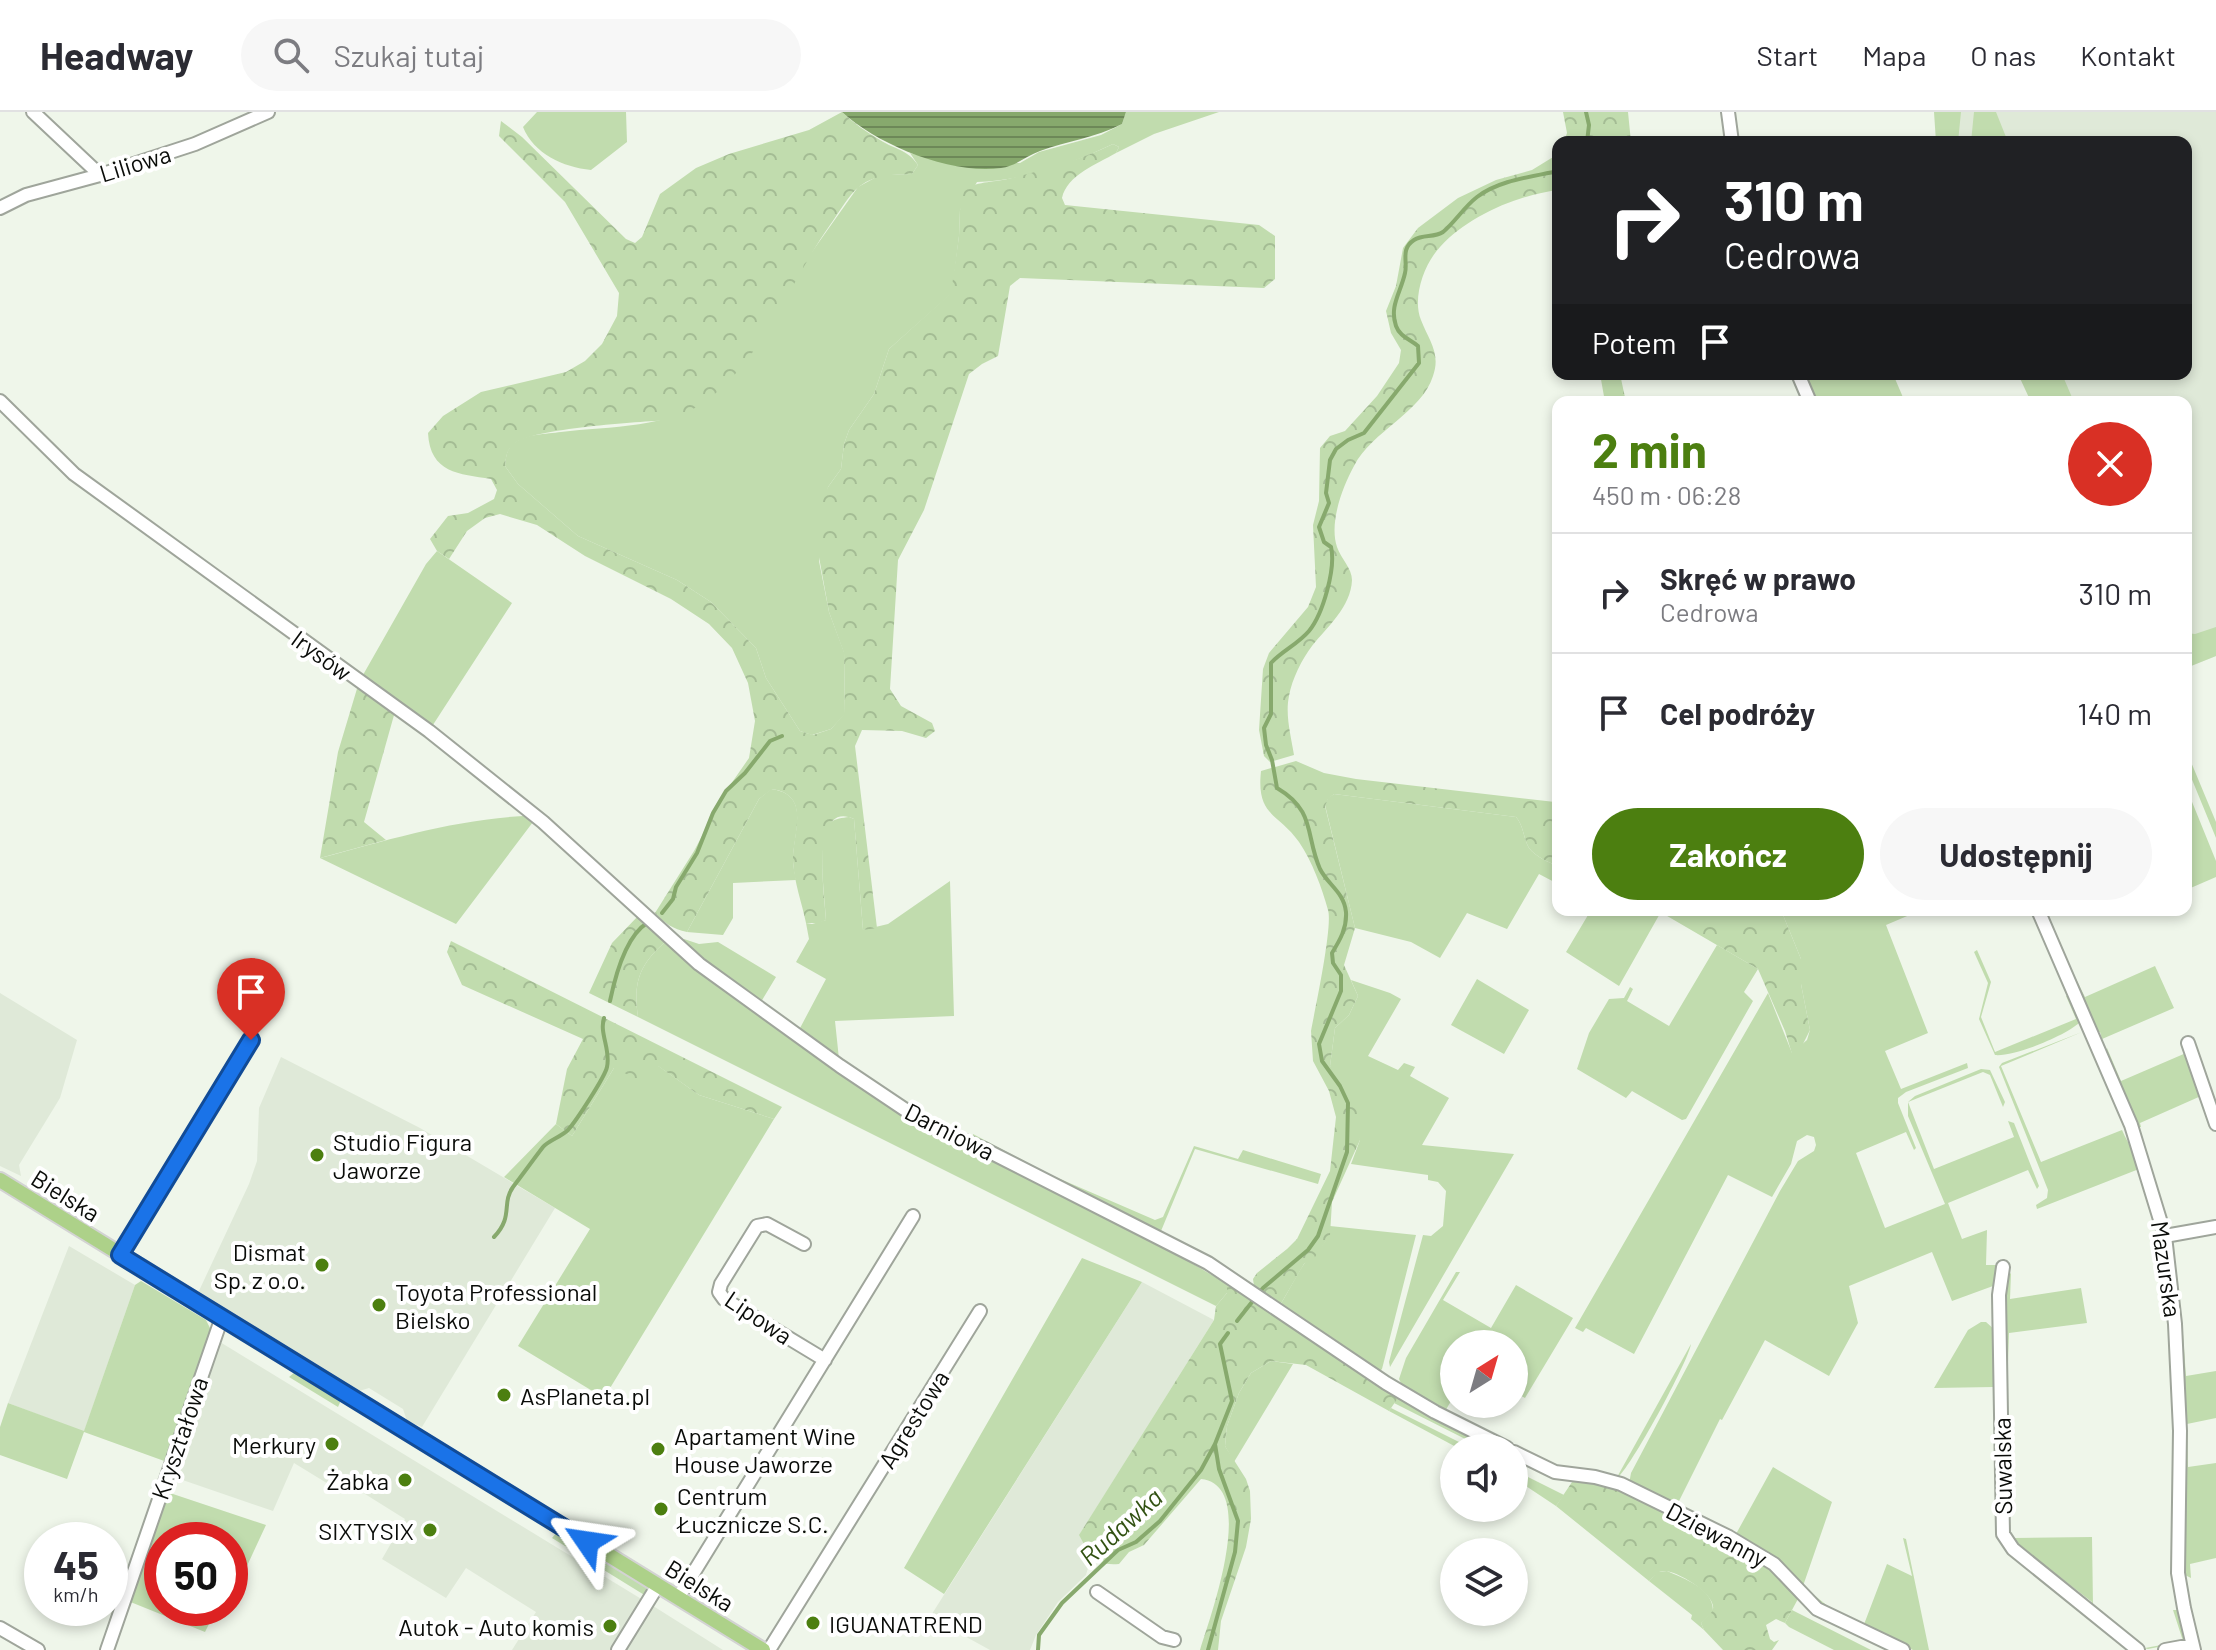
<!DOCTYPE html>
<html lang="pl">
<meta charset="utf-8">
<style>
body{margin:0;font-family:Barlow,sans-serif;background:#f7f7f7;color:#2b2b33;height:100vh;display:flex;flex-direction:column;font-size:30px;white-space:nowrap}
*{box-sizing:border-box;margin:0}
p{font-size:26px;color:#7c7c81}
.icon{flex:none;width:44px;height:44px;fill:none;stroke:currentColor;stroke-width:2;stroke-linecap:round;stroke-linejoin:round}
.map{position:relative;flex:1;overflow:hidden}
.details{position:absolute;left:1552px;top:284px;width:640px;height:520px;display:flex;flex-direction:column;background:#fff;border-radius:16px;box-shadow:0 4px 12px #0003}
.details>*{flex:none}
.hud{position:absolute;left:1552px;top:24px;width:640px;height:244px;border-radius:16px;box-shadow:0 4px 12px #0003;background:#202124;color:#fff;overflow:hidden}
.needle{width:52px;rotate:37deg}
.tools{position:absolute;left:1440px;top:1218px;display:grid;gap:16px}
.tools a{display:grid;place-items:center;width:88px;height:88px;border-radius:50%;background:#fff;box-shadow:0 4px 12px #0003;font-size:40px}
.speed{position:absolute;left:24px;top:1410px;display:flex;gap:16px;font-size:40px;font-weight:700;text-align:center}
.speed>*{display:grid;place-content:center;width:104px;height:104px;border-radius:50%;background:#fff;box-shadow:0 4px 12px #0003;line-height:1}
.speed small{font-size:20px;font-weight:400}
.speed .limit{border:12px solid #d22;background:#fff;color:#111}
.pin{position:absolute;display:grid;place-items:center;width:68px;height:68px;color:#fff;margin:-82px -34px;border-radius:50% 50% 50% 0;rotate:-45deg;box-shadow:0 0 8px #0007}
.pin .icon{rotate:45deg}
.me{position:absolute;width:88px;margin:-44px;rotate:302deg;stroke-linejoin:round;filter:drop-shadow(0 0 6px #0008)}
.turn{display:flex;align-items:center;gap:28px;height:168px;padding:0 40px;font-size:36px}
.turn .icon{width:104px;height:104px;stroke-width:2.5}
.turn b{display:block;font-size:56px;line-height:68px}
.then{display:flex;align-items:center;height:76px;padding:0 40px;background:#0003;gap:16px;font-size:30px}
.round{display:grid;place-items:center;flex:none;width:84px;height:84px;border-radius:42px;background:#f7f7f7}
.headline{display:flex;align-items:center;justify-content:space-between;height:136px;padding:0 40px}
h1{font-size:48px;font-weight:700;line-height:60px;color:#4c7f10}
.action{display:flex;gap:16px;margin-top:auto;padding:16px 40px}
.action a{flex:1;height:92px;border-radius:48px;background:#4c7f10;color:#fff;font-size:32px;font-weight:700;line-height:92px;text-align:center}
.action a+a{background:#f7f7f7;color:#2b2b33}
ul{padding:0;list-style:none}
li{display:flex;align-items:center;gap:24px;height:120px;padding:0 40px;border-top:2px solid #e1e1e2}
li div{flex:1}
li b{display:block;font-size:30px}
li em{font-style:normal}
header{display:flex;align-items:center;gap:48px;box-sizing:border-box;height:112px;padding:0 40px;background:#fff;border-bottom:2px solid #e1e1e2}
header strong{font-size:38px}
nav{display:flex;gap:44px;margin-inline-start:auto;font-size:28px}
.search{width:560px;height:72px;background:#f7f7f7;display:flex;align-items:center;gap:20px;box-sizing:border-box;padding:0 28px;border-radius:44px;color:#7c7c81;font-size:30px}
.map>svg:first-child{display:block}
.built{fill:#dfe9d8}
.grass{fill:#c1dcae}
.forest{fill:url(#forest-crowns)}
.water{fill:url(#water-rules)}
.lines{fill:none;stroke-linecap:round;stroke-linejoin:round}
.stream{stroke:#87a96d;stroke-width:4}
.minor-casing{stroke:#9fa59b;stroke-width:16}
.major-casing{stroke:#d3d3d3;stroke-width:18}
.minor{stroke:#fff;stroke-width:12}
.major{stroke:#add189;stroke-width:14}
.route-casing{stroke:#114b97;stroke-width:20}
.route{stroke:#1a73e8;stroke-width:14}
.poi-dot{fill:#4c7f10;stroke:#fff;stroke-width:3}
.labels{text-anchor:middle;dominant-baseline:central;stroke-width:8;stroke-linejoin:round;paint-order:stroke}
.street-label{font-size:24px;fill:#0a0c09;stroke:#fff}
.poi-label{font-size:24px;fill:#0a0c09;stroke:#fff;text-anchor:start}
.water-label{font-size:26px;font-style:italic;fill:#325213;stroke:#fff}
</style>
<header>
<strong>Headway</strong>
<div class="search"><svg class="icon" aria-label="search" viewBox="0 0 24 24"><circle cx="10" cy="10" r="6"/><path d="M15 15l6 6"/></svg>Szukaj tutaj</div>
<nav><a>Start</a><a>Mapa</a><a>O nas</a><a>Kontakt</a></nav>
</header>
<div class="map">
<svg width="2216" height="1538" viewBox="0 0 2216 1538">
<defs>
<pattern id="forest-crowns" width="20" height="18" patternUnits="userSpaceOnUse" patternTransform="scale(2)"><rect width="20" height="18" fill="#c1dcae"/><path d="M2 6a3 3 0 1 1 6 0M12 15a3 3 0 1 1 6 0" fill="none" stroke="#a4bc94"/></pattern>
<pattern id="water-rules" width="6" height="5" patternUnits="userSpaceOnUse" patternTransform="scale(2)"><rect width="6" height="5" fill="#87a96d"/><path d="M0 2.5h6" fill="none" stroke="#6d8858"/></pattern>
</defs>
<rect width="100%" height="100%" fill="#eff6ea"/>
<path class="built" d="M1941 0H2216V544L2186 556V290H2037L2024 262H2186V30H1943Z
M0 881 77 928 60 986 19 1053 21 1064 0 1054Z
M281 945 420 1016 555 1096 422 1315 407 1309 403 1297 369 1276 359 1279 198 1181 249 1072 257 1049 259 996Z
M69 1134 135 1173 84 1320 8 1291Z
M1142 1170 1214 1208 1080 1422 1091 1445 1086 1463 1058 1490 1036 1523 1030 1538H990L930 1505Z
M220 1230 643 1488 614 1538H512L536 1500 466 1456 446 1486 382 1447 405 1407 349 1372 343 1381 294 1351 273 1399 171 1364Z
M650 1492 723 1538H622Z"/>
<path class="grass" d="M537 0H626L627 30 591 58C563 55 534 42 523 15Z
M1126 0H1219L1154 22 1116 41 1119 35 1113 32C1071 52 1024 69 977 70L960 98 959 124 952 181 889 237 874 282 849 318 844 332 841 357 828 375 819 449 829 500 844 540 845 602 831 617 812 623 800 619 766 566 756 536 711 490 677 468 578 424 518 372 505 354C506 346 506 338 513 332 524 322 547 322 561 320 609 314 672 317 709 285L858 75 880 63 912 62 918 53 910 41 949 51H1020L1039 40 1101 23 1122 12Z
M1934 0H1961L1958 30H1936Z
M1974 0H1996L2008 30H1971Z
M1805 262H1893L1905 290H1814L1803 263Z
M2018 262H2062L2074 290H2031Z
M437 439 512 491 429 619 359 570 426 452Z
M2216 515V544L2186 556V521L2195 522Z
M2186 638 2216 710V726L2186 653Z
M2186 675 2216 749V765L2186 778Z
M771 677C812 682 793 721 793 748 793 755 795 762 796 768L733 771V806L723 823 687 820 759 687Z
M1334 682 1516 705C1524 714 1523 726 1529 736 1536 745 1548 750 1558 754V772L1539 762 1507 817 1467 801 1440 846 1411 830 1355 816 1325 693 1328 686Z
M523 704 533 710 456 812 320 746C388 728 452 708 523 704Z
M849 705 854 707 863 818 888 812 950 769 954 904 835 909 839 947 799 918 826 867 796 850 809 827 806 811 812 812 826 808C825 787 816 724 830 711 836 706 842 706 849 705Z
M1591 798H1662L1619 874 1566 840Z
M1781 798 1919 799 1886 813 1928 921 1885 939 1901 977 1967 951 1968 956 1906 980 1898 986V991L1916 1036 1914 1038 1906 1020 1856 1041 1885 1116 1945 1092 1908 1004V990L1915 984 1981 957 1990 958 2005 990 2003 995 1990 963 1983 960 1908 990 1934 1057 2014 1025 2008 1009 2014 1011 2039 1074 2037 1077 2028 1058 1948 1091 1962 1127 1987 1118 1986 1153H2000L1993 1174 1952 1189 1932 1140 1849 1174 1858 1211 1829 1264 1765 1228 1722 1308 1720 1307 1676 1395 1629 1372 1631 1361 1780 1079 1798 1049 1814 1039 1816 1033 1814 1025 1807 1023 1797 1029 1791 1052 1772 1085 1728 1063 1634 1242 1586 1216 1583 1220 1575 1216 1768 881 1792 941 1807 928 1810 918 1801 872V847Z
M684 827 699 832 718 830 776 865 761 890 682 832Z
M665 830 926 1016 1161 1133 1227 1172V1181L1216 1194 638 905C633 871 639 853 665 830Z
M1717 833 1758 857 1744 880 1753 889 1686 1007 1682 1008 1632 979 1626 986 1577 957 1589 921 1609 887 1624 886 1630 875 1633 877 1627 889 1669 914Z
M1977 838 1991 870 1981 905 1995 940 2076 907 2066 884 2071 882 2081 909C2068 923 2014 945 1995 943L1979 907 1988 871 1974 840Z
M2155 854 2174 896 2102 927 2100 920H2096L2074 869 2076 867 2085 885Z
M1477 867 1529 898 1504 942 1451 913Z
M1351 868 1390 881 1401 887 1368 944 1398 958 1404 951 1415 955 1410 964 1449 986 1422 1033 1514 1042 1390 1255 1389 1250 1423 1123 1431 1124 1443 1114 1446 1079 1438 1070 1428 1068V1063L1351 1052 1360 1028 1330 954 1335 916 1349 903 1358 884Z
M2082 920 2001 954 2041 1050 2122 1018C2129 1034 2134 1037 2139 1057L2037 1097 2036 1093 2047 1086 2048 1078 1999 955 2002 951Z
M2107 936 2121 969 2186 941 2201 984 2140 1011 2141 1015H2137L2105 940Z
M657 953 699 983 774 1007 604 1286 518 1234 590 1117 504 1065 556 1012 572 1024 614 956Z
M973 1022 1051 1063 1155 1108 1163 1105 1194 1034 1238 1047 1243 1038 1321 1062 1318 1072 1195 1037 1161 1119 1188 1133 1185 1135 973 1026Z
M1330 1114 1416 1123 1382 1257 1378 1261 1279 1195C1287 1182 1294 1168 1302 1155 1312 1141 1329 1134 1330 1114Z
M1082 1146 1142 1170 944 1482 904 1456Z
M1456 1160H1460L1443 1188 1491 1216 1516 1173 1573 1206 1525 1286 1514 1280V1232H1454V1284L1444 1301 1404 1277 1399 1267 1406 1246Z
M2011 1161 2010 1187 2081 1176 2087 1211 2009 1221 2007 1279 2003 1247 2006 1166Z
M141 1169 206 1208 211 1218 167 1350 84 1320 67 1367 0 1343V1315L8 1291 84 1319 135 1173Z
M2182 1208 2186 1264 2216 1259V1306L2187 1312 2188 1355 2216 1351V1446L2190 1452 2191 1466 2185 1463Z
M1981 1210H1986L1996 1219 1993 1275 1934 1276 1968 1218Z
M1691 1232C1689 1248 1630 1358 1616 1367Z
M1271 1249 1293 1252 1234 1350 1225 1334 1227 1314 1239 1281 1251 1261Z
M295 1260 304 1262 342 1286 338 1295 289 1265Z
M1400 1283 1500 1336H1483L1394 1291Z
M1391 1296 1471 1336H1458L1389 1299Z
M1773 1355 1832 1390 1803 1474 1835 1500 1818 1494 1736 1422Z
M1514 1358 1564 1383 1556 1394 1514 1366Z
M167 1380 266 1413 233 1484 230 1483V1428H162V1496H217L205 1520 128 1489Z
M558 1419 646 1473 648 1480 646 1484 552 1426Z
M2092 1425 2093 1494 2145 1536 2183 1529 2173 1498H2178L2185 1525 2184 1530 2148 1537 2143 1536 2091 1494 2092 1490 2017 1432 2015 1426Z
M1903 1426 1906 1427 1929 1538H1913L1863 1515 1887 1452 1912 1464Z
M1667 1459C1684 1467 1714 1476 1713 1500L1701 1511 1704 1518 1691 1507 1692 1503 1649 1469 1657 1460Z
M1792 1498 1871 1538H1834L1789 1515 1785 1511Z"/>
<path class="forest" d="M842 0C854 11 866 20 880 28 896 38 907 37 918 53L912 62C893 63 876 62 860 74 848 83 839 101 830 113 783 179 753 279 669 308 640 310 532 316 514 332 506 338 506 346 505 354L518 372 578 424 677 468 711 490 756 536 766 566 800 619 813 623 831 617 845 601 844 541 829 500 815 423 819 398 828 375 841 357 844 332 849 318 874 282 889 237 951 181 959 124 960 98 964 78C980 68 994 71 1012 66 1047 57 1080 48 1113 32L1119 35 1116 41C1097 52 1067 63 1062 86L1065 93 1259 113 1275 124V167L1264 176 1020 166 1010 174 998 244 982 252 969 262 924 398 898 448 890 577 901 594 932 611 935 619 926 626 902 619 862 618 855 634 877 816 863 818 854 707C809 687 825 787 826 808L819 811H806C802 791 794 770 793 749 792 722 812 683 772 677L759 687 687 820C673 817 664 811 655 801L694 739 726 679 749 646 755 609 748 571 732 536 709 512 671 487 585 444 537 413 500 402 485 406 467 419 449 447 437 439 430 427 448 404 468 401 494 387 497 378 491 367C459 362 430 361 428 321L443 304 481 280 566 260 585 249 602 232 617 204 619 181 565 90 499 24 501 9 522 25 626 127 635 131 642 125 660 82 696 56 729 42 809 18Z
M1563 0H1628L1631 30H1564L1567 21Z
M1558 42V78C1518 83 1468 104 1440 135 1424 152 1412 186 1421 208 1429 229 1441 241 1433 264 1422 300 1372 319 1354 354 1342 376 1329 411 1337 435 1341 447 1352 456 1352 468 1351 495 1327 515 1312 534 1302 547 1292 567 1289 584 1285 603 1291 624 1294 643L1270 650 1264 644 1259 618 1263 557 1269 541 1308 495 1316 475 1313 413 1319 389 1320 336 1330 324 1345 319 1377 284 1399 251 1401 238 1391 221 1386 199 1396 174 1403 136 1418 116 1458 86 1496 68 1532 58Z
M1600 262H1620L1626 290H1605Z
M359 570 396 596 364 710 386 728 320 746 338 640Z
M1296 649 1324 661 1356 667 1555 690 1558 691V754C1548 750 1536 745 1529 736 1523 726 1524 714 1516 705L1334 682 1328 687 1325 694 1355 816 1344 853 1358 884 1349 903 1335 916 1330 954 1358 988 1360 1028 1332 1090 1330 1123 1315 1145 1304 1152 1279 1195 1254 1174 1253 1167 1257 1161 1287 1137 1297 1127 1330 1059 1336 1005 1329 979 1313 949 1311 919C1315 897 1333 814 1328 798 1322 776 1312 749 1299 730 1279 701 1256 705 1261 659Z
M1662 798H1781L1801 847V872L1810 918 1801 936 1792 942 1785 919 1758 857 1662 801Z
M640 802 665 830C639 853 633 871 638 905L589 881 612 831Z
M451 829 782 995 774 1007 699 983 658 954 643 970 614 956 572 1024 556 1012 567 957 583 927 462 873 447 840Z
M1227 1172 1400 1283 1389 1299 1306 1253 1271 1249 1251 1261 1239 1281 1227 1314 1225 1334 1246 1367 1250 1379 1251 1407 1246 1435 1221 1509 1218 1538H1200C1210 1505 1259 1373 1201 1367L1144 1433 1129 1440 1119 1452C1093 1454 1090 1443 1079 1423L1214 1208 1216 1194 1227 1181Z
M1574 1367 1599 1369 1620 1377 1763 1448 1799 1485 1785 1511 1776 1507 1766 1513 1770 1527 1774 1530 1779 1528 1772 1538H1723L1704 1518 1701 1511C1704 1506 1713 1501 1713 1497 1716 1482 1677 1459 1665 1459 1657 1459 1654 1464 1649 1469L1556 1394Z"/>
<path class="water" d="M842 0H1126L1122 12C1095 26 1067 29 1040 39 1026 44 1016 54 1001 56 951 63 878 33 842 0Z"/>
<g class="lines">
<path class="stream" d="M1586 0 1589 13 1587 30
M662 801 673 787 676 775 697 741 713 701 726 679 745 661 770 629 782 624
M610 889C615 865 625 825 647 811
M494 1125C514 1104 501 1092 513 1075 523 1062 533 1048 543 1035 549 1028 561 1025 568 1018 576 1009 605 965 607 955 611 938 599 921 604 906
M1237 1209 1263 1176 1308 1138 1318 1124 1347 1040 1348 991 1340 974 1322 949 1319 932 1341 879V863L1333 851 1332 841C1340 828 1347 816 1346 800 1344 780 1328 773 1320 757 1305 723 1316 699 1277 676L1272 648 1266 633 1264 616 1271 602V551C1282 539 1298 532 1309 519 1323 502 1336 456 1331 435L1324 430 1319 415 1329 391 1326 381 1330 348 1336 337 1348 328 1364 321 1419 251 1418 234C1410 227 1400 225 1396 214 1389 194 1401 180 1405 161 1408 150 1400 137 1414 128 1423 122 1434 126 1443 120 1455 110 1464 95 1477 85 1499 68 1531 65 1558 59
M1038 1538 1039 1523 1062 1491 1118 1438 1136 1430 1160 1409 1201 1358 1215 1332 1232 1289 1220 1232 1228 1221
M1208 1538 1235 1440 1238 1409 1219 1357 1215 1332"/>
<g class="minor-casing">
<path id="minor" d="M33 0 100 63
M1728 0 1732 30
M0 96 26 83 100 63 195 32 268 0
M1798 262 1810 290
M0 289 74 362 429 619 543 710 699 852 840 954 928 1013 982 1036 1208 1151 1386 1271 1435 1300 1507 1336
M2038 798 2131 1013 2165 1124 2175 1212 2180 1319 2178 1461 2184 1496 2194 1538
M2188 931 2216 1012
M2165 1124 2216 1115
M804 1132 767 1112 757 1114 721 1172 719 1180 724 1187 825 1248
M120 1143 251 928
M2003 1155 1999 1183 2003 1422 2013 1437 2138 1538
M1514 1340 1555 1360 1595 1365 1621 1372 1729 1425 1774 1452 1817 1497 1903 1538
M1097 1480 1162 1525 1174 1528
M678 1486 913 1104
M0 1516 38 1538
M107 1538 222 1205
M618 1538 658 1473
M769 1538 980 1199
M2165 1538 2192 1533"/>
</g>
<g class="major-casing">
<path id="major" d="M0 1068 763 1538"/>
</g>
<use href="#minor" class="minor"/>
<use href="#major" class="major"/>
</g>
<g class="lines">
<g class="route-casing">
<path id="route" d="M251 928 120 1143 587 1430"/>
</g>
<use href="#route" class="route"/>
</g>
<g class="poi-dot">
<circle cx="317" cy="1043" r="8"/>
<circle cx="322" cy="1153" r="8"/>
<circle cx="379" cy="1193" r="8"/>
<circle cx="504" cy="1283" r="8"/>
<circle cx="332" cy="1332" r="8"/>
<circle cx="658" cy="1337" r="8"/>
<circle cx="405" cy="1368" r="8"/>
<circle cx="661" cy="1397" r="8"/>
<circle cx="430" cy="1418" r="8"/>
<circle cx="813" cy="1511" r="8"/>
<circle cx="610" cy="1514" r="8"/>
</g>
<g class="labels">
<g class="street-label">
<text transform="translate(135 51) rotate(-17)">Liliowa</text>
<text transform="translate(322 543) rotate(36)">Irysów</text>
<text transform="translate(950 1019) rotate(27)">Darniowa</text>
<text transform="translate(66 1083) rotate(32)">Bielska</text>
<text transform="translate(2167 1157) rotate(82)">Mazurska</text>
<text transform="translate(759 1205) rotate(34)">Lipowa</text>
<text transform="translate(913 1307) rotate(-58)">Agrestowa</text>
<text transform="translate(179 1326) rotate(-71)">Kryształowa</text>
<text transform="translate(2002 1354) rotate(-91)">Suwalska</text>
<text transform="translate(1717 1422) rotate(28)">Dziewanny</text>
<text transform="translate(700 1473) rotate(32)">Bielska</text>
</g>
<g class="poi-label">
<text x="333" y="1029">Studio Figura<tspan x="333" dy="28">Jaworze</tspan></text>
<text x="306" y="1139" text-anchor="end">Dismat<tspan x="306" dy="28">Sp. z o.o.</tspan></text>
<text x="395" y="1179">Toyota Professional<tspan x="395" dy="28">Bielsko</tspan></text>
<text x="520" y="1283">AsPlaneta.pl</text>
<text x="674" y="1323">Apartament Wine<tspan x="674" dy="28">House Jaworze</tspan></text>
<text x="316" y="1332" text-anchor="end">Merkury</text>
<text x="389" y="1368" text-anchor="end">Żabka</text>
<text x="677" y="1383">Centrum<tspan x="677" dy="28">Łucznicze S.C.</tspan></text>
<text x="414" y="1418" text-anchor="end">SIXTYSIX</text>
<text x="829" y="1511">IGUANATREND</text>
<text x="594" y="1514" text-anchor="end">Autok - Auto komis</text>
</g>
<g class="water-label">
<text transform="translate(1120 1414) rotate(-42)">Rudawka</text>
</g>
</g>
</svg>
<div class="tools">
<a><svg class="needle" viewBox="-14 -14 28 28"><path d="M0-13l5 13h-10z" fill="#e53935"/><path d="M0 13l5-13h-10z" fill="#7c7c81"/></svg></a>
<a><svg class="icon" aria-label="sound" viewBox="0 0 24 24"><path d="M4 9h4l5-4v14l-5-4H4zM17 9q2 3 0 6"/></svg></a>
<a><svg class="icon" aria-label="layers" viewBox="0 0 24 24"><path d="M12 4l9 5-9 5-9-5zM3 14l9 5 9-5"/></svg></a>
</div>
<div class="speed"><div>45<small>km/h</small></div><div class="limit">50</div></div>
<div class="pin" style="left:251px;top:928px;background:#d93025"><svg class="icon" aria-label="arrive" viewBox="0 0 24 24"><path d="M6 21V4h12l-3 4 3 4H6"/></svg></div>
<svg class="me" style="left:587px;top:1430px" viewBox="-20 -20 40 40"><path d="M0-17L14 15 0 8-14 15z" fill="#1a73e8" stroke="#fff" stroke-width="4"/></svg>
<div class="hud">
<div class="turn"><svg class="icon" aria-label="right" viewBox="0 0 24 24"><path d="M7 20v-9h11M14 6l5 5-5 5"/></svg><div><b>310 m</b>Cedrowa</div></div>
<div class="then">Potem<svg class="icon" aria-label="arrive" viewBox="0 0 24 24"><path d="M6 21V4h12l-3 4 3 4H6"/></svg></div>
</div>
<section class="details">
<div class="headline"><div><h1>2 min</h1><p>450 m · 06:28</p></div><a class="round" style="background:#d93025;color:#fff"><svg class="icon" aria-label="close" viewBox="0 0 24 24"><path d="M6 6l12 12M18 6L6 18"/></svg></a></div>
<ul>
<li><svg class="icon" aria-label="right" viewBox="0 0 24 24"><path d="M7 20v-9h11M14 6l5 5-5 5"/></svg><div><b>Skręć w prawo</b><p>Cedrowa</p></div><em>310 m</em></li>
<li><svg class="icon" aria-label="arrive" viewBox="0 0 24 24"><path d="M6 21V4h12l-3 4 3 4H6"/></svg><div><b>Cel podróży</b></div><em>140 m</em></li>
</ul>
<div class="action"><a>Zakończ</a><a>Udostępnij</a></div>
</section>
</div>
